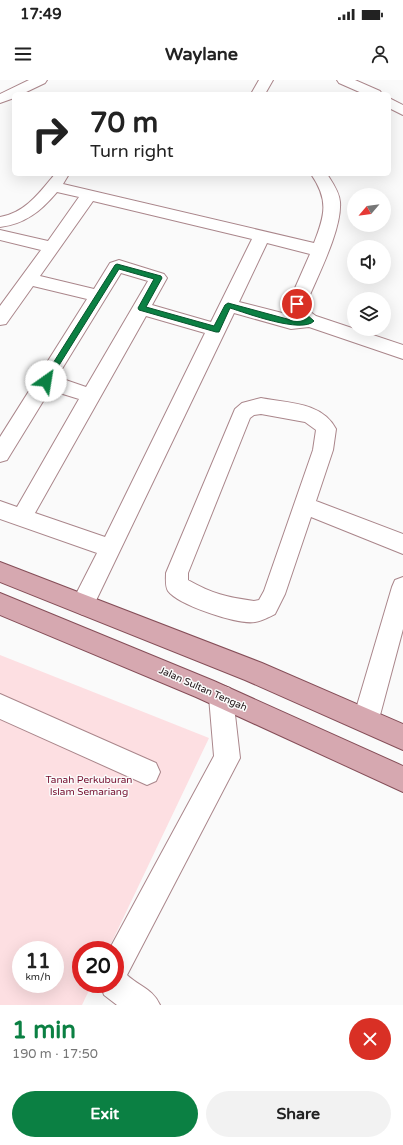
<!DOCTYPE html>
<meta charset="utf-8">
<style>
body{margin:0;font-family:"Varela Round",sans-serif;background:#f2f2f2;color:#222;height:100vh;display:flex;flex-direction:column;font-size:15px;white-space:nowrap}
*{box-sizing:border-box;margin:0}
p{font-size:13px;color:#767676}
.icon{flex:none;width:22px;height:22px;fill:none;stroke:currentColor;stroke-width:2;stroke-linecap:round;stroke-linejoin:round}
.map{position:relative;height:925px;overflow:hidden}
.side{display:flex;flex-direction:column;background:#fff;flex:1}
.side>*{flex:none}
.guide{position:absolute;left:12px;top:12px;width:379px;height:84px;border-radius:6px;box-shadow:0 4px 16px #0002;background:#fff;color:#222;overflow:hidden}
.needle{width:26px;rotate:241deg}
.controls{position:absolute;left:347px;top:108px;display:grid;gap:8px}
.controls a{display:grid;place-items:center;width:44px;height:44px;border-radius:50%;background:#fff;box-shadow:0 4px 16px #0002;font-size:20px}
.speed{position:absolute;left:12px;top:861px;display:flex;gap:8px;font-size:20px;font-weight:700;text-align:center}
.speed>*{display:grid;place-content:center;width:52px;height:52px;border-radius:50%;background:#fff;box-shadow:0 4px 16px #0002;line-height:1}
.speed small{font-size:10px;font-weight:400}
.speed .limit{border:6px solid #d22;background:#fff;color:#111}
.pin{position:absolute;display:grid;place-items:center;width:34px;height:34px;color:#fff;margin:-17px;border:2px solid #fff;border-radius:50%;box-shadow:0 1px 4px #0007}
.me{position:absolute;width:44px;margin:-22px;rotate:32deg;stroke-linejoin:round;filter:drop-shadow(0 0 3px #0008)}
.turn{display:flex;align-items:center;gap:14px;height:84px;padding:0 12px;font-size:18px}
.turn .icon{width:52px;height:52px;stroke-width:2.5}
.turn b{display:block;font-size:28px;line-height:34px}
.round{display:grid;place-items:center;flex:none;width:42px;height:42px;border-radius:21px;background:#f2f2f2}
.headline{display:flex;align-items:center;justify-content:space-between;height:68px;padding:0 12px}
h1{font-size:24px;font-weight:700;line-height:30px;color:#0b8043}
.primary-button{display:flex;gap:8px;margin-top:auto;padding:8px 12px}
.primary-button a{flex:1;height:46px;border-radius:24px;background:#0b8043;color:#fff;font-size:16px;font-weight:700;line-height:46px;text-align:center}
.primary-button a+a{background:#f2f2f2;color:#222}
.status{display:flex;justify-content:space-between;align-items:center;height:28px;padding:0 20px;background:#fff;direction:ltr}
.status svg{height:11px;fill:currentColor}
header{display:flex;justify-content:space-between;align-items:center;height:52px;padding:0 12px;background:#fff;font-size:18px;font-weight:700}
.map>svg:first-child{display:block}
.green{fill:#fddfe2;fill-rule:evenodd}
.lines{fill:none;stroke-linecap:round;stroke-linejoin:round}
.minor-casing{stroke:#aa868b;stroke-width:2}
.major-casing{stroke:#854e58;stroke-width:2}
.minor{fill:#fff;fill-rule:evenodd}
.major{fill:#d6a8b0;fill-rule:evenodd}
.route{fill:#0b8043;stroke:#07532c}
.labels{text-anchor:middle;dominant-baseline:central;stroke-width:3;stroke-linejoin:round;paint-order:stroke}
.street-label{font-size:10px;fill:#211416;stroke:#fafafa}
.park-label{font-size:10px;fill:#740f2f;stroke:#fafafa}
</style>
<div class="status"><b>17:49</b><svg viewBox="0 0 49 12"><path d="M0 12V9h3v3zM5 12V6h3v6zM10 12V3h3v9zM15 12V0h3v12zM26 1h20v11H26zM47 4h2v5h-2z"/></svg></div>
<header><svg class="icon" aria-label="menu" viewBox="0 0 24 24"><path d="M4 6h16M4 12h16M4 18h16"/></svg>Waylane<svg class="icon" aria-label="person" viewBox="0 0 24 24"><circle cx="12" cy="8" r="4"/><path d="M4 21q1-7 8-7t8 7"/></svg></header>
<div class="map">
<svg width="403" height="925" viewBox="0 0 403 925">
<rect width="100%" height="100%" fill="#fafafa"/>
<path class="green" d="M0 575 209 658 108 870H81V904H92L82 925H0ZM21 870H55V904H21Z"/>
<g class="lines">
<g class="minor-casing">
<path id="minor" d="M29 0H47L45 3 22 14H14V18L0 23V14Z
M259 0H273L265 14H251Z
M337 0H355L380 11 382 14H364L339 3Z
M389 18 403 25V35L389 28Z
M55 94H69L63 104 314 163C325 135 329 120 311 94H327C332 102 339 111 340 122 342 150 317 197 306 224L309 231 316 236 403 265V279L309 247 291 249 234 233 91 531 83 535 75 531 71 524 97 473 0 439V421L17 427 79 319 50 310 7 380 0 382V357L87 219 33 206 6 244 0 245V226L41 170 0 160V150L48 161 79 117 57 112C41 131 25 144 0 147V137C25 133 40 112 55 94ZM93 121 252 159 211 242 152 225 167 198 164 194 119 180 110 183 94 209 40 196ZM267 163 310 174 288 224 294 236 239 222ZM121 193 148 201 86 307 57 297ZM146 236 205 253 105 457 35 433Z
M261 318C288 323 322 322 336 349L333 370 316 421 403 454V474L311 437 285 514 275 534C269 537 262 541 255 542 238 545 178 525 168 511 165 506 166 499 166 493L235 329 242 323ZM261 334 305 342 316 350 313 370 264 511 259 520 254 521C226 517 213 514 188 500V493L250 338 254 335Z
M403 497V549L379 639 375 648 366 651 357 648 353 639 392 507 395 500Z
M221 605 230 608 233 617 240 678 127 895C140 907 153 909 160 925H117L104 915 100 904H115V870H109L214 676 209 617 212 608Z
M0 614 156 683 160 692 156 701 147 705 0 639Z"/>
</g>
<g class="major-casing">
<path id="major" d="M0 482 262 583 403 644V670L245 600 0 502Z
M0 513 214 601 403 686V712L196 617 0 535Z"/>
</g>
<use href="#minor" class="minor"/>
<use href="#major" class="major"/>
</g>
<path class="route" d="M117 184 161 196 162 198 146 227 214 246 225 225 228 223 291 240 303 239 300 237 294 224 297 221 300 222 305 233 314 241C302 254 246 233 230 228L219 252H216L139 230 138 228 154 199 119 189 48 303H43V299L115 185Z"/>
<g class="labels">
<g class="street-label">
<text transform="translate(203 609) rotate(24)">Jalan Sultan Tengah</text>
</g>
<g class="park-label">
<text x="89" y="700">Tanah Perkuburan<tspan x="89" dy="12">Islam Semariang</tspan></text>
</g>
</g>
</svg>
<div class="controls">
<a><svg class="needle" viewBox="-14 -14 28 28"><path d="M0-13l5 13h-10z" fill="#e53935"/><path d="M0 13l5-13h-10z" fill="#767676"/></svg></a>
<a><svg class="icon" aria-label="sound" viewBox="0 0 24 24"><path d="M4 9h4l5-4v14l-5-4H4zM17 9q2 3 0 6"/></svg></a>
<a><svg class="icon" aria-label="layers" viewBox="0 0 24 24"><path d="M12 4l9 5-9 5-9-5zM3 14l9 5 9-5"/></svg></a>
</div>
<div class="speed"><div>11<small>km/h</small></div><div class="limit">20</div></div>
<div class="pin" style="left:297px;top:224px;background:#d93025"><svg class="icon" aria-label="arrive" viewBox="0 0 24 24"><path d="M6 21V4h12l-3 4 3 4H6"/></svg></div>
<svg class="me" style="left:46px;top:301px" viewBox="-20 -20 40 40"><circle r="19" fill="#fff"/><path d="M0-13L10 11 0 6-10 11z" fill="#0b8043"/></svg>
<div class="guide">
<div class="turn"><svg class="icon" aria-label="right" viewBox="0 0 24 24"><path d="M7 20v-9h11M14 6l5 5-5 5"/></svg><div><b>70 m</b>Turn right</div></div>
</div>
</div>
<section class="side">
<div class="headline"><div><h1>1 min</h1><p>190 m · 17:50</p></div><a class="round" style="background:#d93025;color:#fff"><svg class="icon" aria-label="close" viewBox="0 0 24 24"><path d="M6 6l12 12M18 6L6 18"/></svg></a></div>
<div class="primary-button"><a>Exit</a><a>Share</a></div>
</section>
